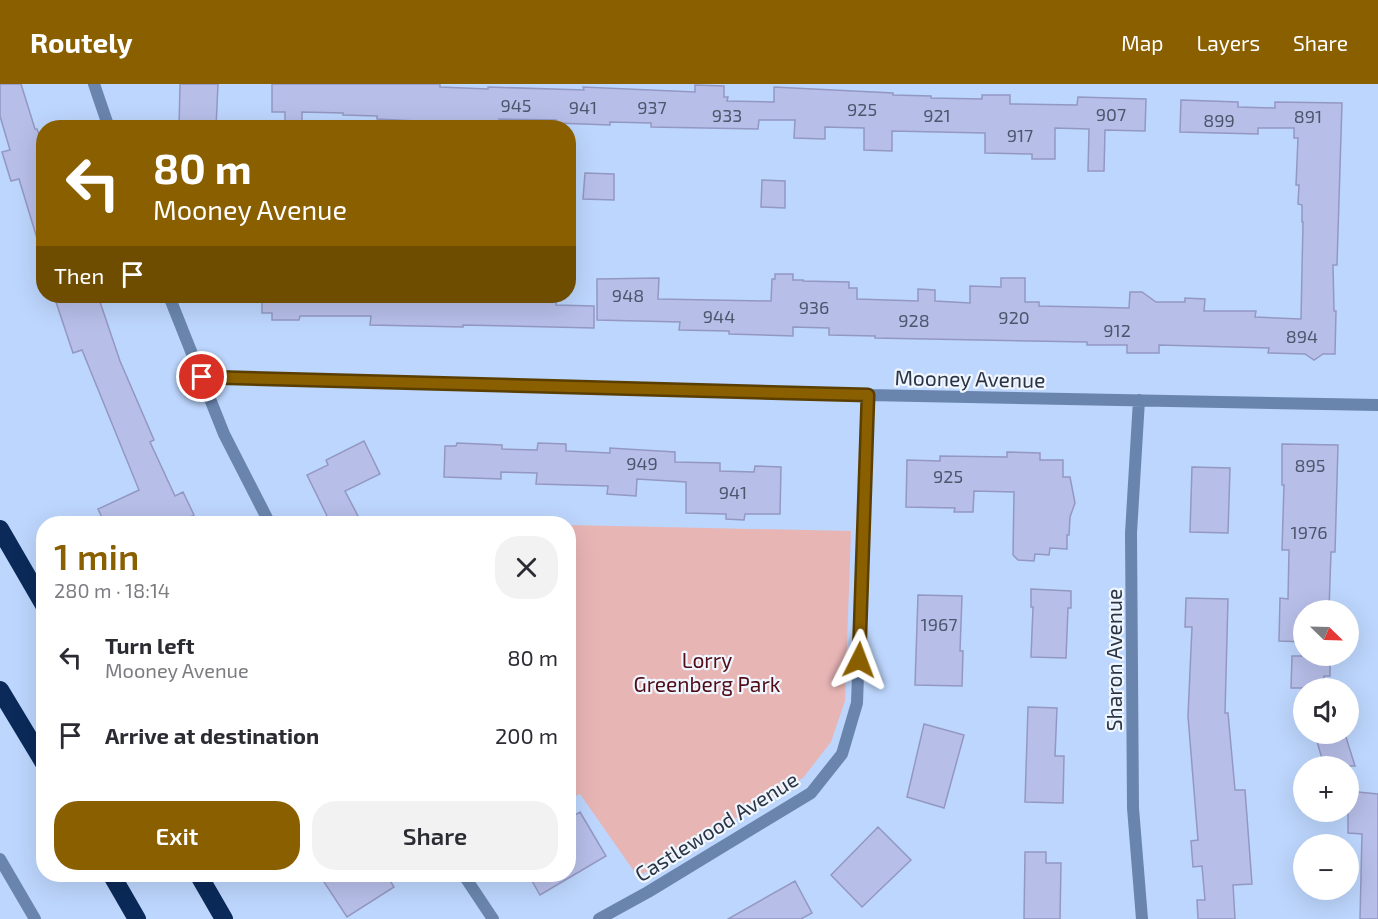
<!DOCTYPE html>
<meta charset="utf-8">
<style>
body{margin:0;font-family:"Exo 2",sans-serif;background:#f2f2f3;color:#2b2b33;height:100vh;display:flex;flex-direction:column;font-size:22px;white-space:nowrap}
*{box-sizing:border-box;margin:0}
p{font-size:20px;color:#7c7c81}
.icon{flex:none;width:33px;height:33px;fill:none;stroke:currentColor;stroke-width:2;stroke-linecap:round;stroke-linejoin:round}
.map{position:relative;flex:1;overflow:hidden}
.sheet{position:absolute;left:36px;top:432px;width:540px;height:366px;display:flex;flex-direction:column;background:#fff;border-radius:24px;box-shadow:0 6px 24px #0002}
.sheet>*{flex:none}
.guide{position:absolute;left:36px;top:36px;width:540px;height:183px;border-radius:24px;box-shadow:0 6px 24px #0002;background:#8a5f00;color:#fff;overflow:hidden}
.needle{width:39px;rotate:113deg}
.fabs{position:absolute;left:1293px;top:516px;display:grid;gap:12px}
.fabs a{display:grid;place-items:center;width:66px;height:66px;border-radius:50%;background:#fff;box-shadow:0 6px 24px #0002;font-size:30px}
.pin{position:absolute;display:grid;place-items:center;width:51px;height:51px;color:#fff;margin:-26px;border:3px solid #fff;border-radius:50%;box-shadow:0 2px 6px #0007}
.me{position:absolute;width:66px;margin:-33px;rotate:3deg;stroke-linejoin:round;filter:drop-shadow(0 0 4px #0008)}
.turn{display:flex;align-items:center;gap:21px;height:126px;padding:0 18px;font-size:27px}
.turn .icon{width:78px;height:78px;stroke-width:2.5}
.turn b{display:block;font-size:42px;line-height:51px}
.then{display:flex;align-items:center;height:57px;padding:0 18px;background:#0003;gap:12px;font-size:22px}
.round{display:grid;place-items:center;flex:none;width:63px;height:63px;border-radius:24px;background:#f2f2f3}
.headline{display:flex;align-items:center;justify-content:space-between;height:102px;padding:0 18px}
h1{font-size:36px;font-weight:600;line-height:45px;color:#8a5f00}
.action{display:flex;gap:12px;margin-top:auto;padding:12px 18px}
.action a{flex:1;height:69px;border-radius:24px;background:#8a5f00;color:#fff;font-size:24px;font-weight:600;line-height:69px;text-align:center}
.action a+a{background:#f2f2f3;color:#2b2b33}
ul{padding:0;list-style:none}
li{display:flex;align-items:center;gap:18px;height:78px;padding:0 18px}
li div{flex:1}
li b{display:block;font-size:22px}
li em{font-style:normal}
header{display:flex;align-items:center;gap:36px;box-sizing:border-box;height:84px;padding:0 30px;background:#8a5f00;color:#fff}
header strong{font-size:28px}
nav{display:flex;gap:33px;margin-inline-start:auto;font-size:21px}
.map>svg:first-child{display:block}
.green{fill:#e8b5b5}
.building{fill:#b7bee8;stroke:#9398c2;stroke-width:1.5}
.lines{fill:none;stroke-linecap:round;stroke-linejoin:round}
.street{stroke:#6a85ad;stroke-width:12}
.highway{stroke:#0b2a59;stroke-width:18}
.route-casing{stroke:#5a3e00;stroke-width:15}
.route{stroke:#8a5f00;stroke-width:10}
.labels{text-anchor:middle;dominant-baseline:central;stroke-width:4.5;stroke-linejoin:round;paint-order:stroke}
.number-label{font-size:18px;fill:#4d566d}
.street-label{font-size:21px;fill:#2a3444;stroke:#f0f6fe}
.park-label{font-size:21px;fill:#510d17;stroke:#f0f6fe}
</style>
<header>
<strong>Routely</strong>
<nav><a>Map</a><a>Layers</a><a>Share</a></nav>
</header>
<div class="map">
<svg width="1378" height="835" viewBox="0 0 1378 835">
<rect width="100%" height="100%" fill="#bdd6fd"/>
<path class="green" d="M569 441 851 447 845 617 831 658 803 694 638 793 580 710 571 714 569 710Z"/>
<path class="building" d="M0 0H21L35 45H37L44 64V161H39L19 95 11 97 2 68 10 66 0 32Z
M180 0H218L216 44H179Z
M272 0H440V3L488 5V3L584 6 583 3 695 8V1L724 2V13H728L727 17 774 18V3L893 9V11L931 12V14L982 15V11H1010V20L1077 21 1078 13 1146 15 1145 47 1105 46 1104 87H1088L1089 45 1055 44V75H1032V70L985 69V49L892 47V67L864 66V44L825 43V55L794 54 795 36H759L758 45 651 43V39L610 38V41L556 39V36L499 35V42L436 44 437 38 377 35V32L343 31V29L302 28V39H285V28H272Z
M1181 16 1238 18V23L1275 24V18L1342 19 1337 181H1333L1334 227H1336L1335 270H1323L1314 276 1305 270 1268 269 1269 264 1159 261V269H1127V261H1087V258L875 254V252L829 251V244L793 243V252L729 250V247L679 246 680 238 597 236V195L659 194 658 215 771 217 772 195H775V190H793V196H803V197L849 198V204H857V215L918 217V205L935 206V217L970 219V202L1001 203V194H1025V218H1039V222L1129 224 1130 208H1142L1156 218H1185V214L1205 215 1204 227H1256L1255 233 1301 235 1303 138H1302V121L1298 120 1299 101H1296L1298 54H1294V44H1258V50L1180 48Z
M585 89 614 90V116L583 115Z
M762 96 785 97V124L761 123Z
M54 212H98L120 277 154 356 150 358 175 412 183 408 194 431 176 440H105L98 425 139 406 82 266 73 269Z
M262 212H556V221L594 222V244L463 241V243L370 241 371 232H300L299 236H272V229H262Z
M364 357 380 390 345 407 359 434 349 440H331L307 391 328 381 326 376Z
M457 359 502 361V365L537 366 538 359 566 360V367L610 369V364L675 368V378L720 379V387L754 388 755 382 781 383 780 430H745L744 436 726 435V430L686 429V398L637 395 636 412 607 410 608 402 536 400 537 389 501 388V395L444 393 445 362H456Z
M1282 360 1338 361 1335 468H1331L1329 526H1304V558L1279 557 1280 514 1288 515 1289 466H1282L1284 401H1282Z
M1007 368 1040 369V376H1063V393H1070L1075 419 1070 433 1069 451H1067V465L1050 464 1049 471 1035 470 1034 477 1018 476 1013 471 1014 408 974 407 973 428H954L955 424 906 423 907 376 940 377V372L1007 373Z
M1192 383 1230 384 1228 449 1190 448Z
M1031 505 1071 507V524H1068L1066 574 1031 573 1033 523H1031Z
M918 511 962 512 960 567H963L962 602 915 601Z
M1186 514 1228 515 1225 629H1228L1235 706H1245L1252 800 1233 801 1235 835H1198L1197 816H1205L1202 782 1193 783 1191 757 1198 756 1188 632 1192 543H1185Z
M1292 572H1330V592H1324V604H1291Z
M1028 623 1057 624 1055 672H1064L1063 719 1025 718Z
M924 640 964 651 944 724 907 713Z
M1315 650H1345L1355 682H1324Z
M1348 707 1378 710V835H1360L1362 750 1348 749Z
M580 728 606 772 540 811 528 790H568V735Z
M878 743 911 776 862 823 831 791Z
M1025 768H1046V779H1061L1060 835H1024Z
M336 790H386L394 803 347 833 324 798Z
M795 797 812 829 801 835H728Z"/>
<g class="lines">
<path class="street" d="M94 0 109 44
M169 212 224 350 270 440
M202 293 868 311 1378 321
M1139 316 1131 449 1133 724 1142 835
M0 775 35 835
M463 790 493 835
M599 835 648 808 811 709 842 670 857 619 868 311"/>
<path class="highway" d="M0 445 44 521
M0 606 44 679
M111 790 137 835
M198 790 224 835"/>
</g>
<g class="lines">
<g class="route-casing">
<path id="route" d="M202 293 868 311 859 576"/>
</g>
<use href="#route" class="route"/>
</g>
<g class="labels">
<g class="number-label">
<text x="516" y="21">945</text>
<text x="583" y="23">941</text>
<text x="652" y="23">937</text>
<text x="862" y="25">925</text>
<text x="1111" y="30">907</text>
<text x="727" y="31">933</text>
<text x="937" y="31">921</text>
<text x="1308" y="32">891</text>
<text x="1219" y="36">899</text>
<text x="1020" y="51">917</text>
<text x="628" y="211">948</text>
<text x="814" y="223">936</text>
<text x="719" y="232">944</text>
<text x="1014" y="233">920</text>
<text x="914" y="236">928</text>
<text x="1117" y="246">912</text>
<text x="1302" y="252">894</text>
<text x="642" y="379">949</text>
<text x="1310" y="381">895</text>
<text x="948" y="392">925</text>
<text x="733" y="408">941</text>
<text x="1309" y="448">1976</text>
<text x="939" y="540">1967</text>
</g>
<g class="street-label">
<text transform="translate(970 294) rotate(1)">Mooney Avenue</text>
<text transform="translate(1113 576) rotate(-90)">Sharon Avenue</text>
<text transform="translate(716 742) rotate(-32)">Castlewood Avenue</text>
</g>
<g class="park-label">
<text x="707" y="575">Lorry<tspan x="707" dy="24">Greenberg Park</tspan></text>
</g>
</g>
</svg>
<div class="fabs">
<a><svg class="needle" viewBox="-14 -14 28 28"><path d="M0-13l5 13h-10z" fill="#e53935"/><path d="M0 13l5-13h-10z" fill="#7c7c81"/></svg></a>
<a><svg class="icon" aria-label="sound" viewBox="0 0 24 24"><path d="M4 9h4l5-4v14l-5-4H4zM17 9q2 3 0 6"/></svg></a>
<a>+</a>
<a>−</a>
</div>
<div class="pin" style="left:202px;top:293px;background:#d93025"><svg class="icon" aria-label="arrive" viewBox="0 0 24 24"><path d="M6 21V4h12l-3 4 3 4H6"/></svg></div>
<svg class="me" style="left:859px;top:576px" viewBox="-20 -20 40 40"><path d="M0-17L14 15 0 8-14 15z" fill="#8a5f00" stroke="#fff" stroke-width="4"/></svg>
<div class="guide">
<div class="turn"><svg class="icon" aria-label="left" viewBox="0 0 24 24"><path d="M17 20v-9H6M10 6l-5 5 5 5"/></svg><div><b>80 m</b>Mooney Avenue</div></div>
<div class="then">Then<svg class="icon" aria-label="arrive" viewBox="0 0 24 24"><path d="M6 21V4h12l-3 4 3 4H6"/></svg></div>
</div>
<section class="sheet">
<div class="headline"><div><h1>1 min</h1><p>280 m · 18:14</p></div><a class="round"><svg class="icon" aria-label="close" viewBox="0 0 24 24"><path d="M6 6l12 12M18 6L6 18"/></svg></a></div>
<ul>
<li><svg class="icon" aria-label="left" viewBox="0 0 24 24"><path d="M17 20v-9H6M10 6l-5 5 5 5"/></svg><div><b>Turn left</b><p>Mooney Avenue</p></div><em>80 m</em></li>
<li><svg class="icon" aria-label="arrive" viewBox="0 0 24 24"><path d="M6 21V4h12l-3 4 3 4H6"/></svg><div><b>Arrive at destination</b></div><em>200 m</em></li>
</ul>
<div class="action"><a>Exit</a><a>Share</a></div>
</section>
</div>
